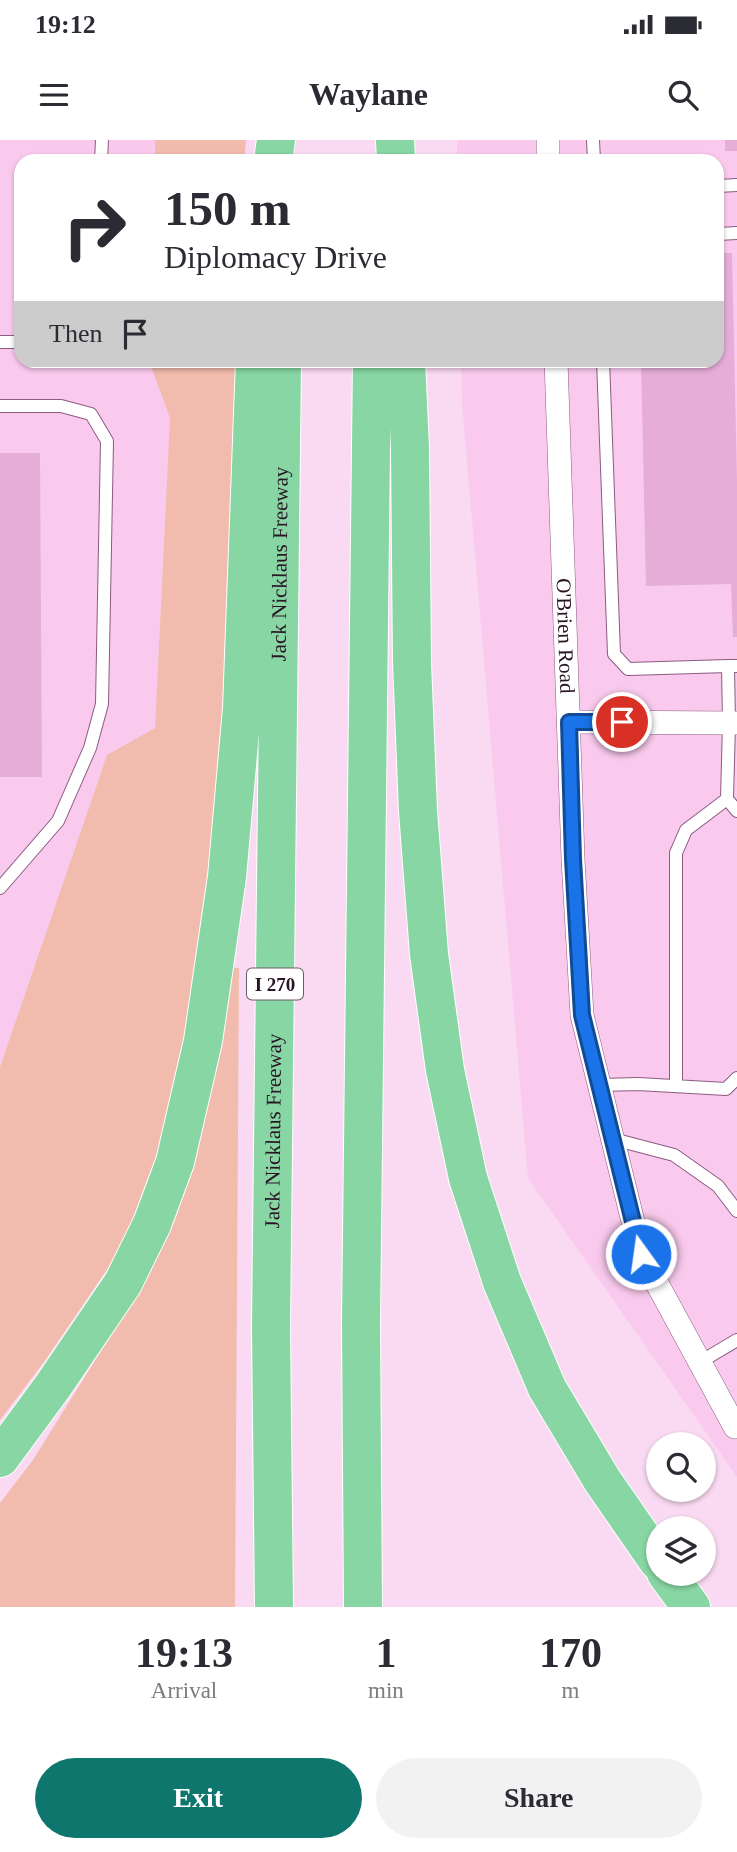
<!DOCTYPE html>
<style>
body{margin:0;font-family:"Times New Roman",serif;background:#f2f2f3;color:#2b2b33;height:100vh;display:flex;flex-direction:column;font-size:26px;white-space:nowrap}
*{box-sizing:border-box;margin:0}
p{font-size:23px;color:#7c7c81}
.icon{flex:none;width:38px;height:38px;fill:none;stroke:currentColor;stroke-width:2;stroke-linecap:round;stroke-linejoin:round}
.map{position:relative;height:1467px;overflow:hidden}
.side{display:flex;flex-direction:column;background:#fff;flex:1}
.side>*{flex:none}
.top-card{position:absolute;left:14px;top:14px;width:710px;height:214px;border-radius:21px;box-shadow:0 2px 5px #0004;background:#fff;color:#2b2b33;overflow:hidden}
.tools{position:absolute;left:646px;top:1292px;display:grid;gap:14px}
.tools a{display:grid;place-items:center;width:70px;height:70px;border-radius:50%;background:#fff;box-shadow:0 2px 5px #0004;font-size:35px}
.pin{position:absolute;display:grid;place-items:center;width:60px;height:60px;color:#fff;margin:-30px;border:4px solid #fff;border-radius:50%;box-shadow:0 2px 7px #0007}
.me{position:absolute;width:77px;margin:-38px;rotate:346deg;stroke-linejoin:round;filter:drop-shadow(0 0 5px #0008)}
.turn{display:flex;align-items:center;gap:24px;height:147px;padding:0 35px;font-size:32px}
.turn .icon{width:91px;height:91px;stroke-width:2.5}
.turn b{display:block;font-size:49px;line-height:60px}
.then{display:flex;align-items:center;height:66px;padding:0 35px;background:#0003;gap:14px;font-size:26px}
.eta{display:flex;justify-content:space-evenly;align-items:center;height:119px;text-align:center}
.eta b{font-size:42px;font-weight:700;line-height:49px}
.action{display:flex;gap:14px;margin-top:auto;padding:14px 35px}
.action a{flex:1;height:80px;border-radius:42px;background:#0f766e;color:#fff;font-size:28px;font-weight:700;line-height:80px;text-align:center}
.action a+a{background:#f2f2f3;color:#2b2b33}
.status{display:flex;justify-content:space-between;align-items:center;height:49px;padding:0 35px;background:#fff;direction:ltr}
.status svg{height:19px;fill:currentColor}
header{display:flex;justify-content:space-between;align-items:center;height:91px;padding:0 35px;background:#fff;font-size:32px;font-weight:700}
.map>svg:first-child{display:block}
.built{fill:#facaee}
.green{fill:#f1bbad}
.building{fill:#e6add9}
.lines{fill:none;stroke-linecap:round;stroke-linejoin:round}
.lane-casing{stroke:#8b5c80;stroke-width:14}
.street-casing{stroke:#8b5c80;stroke-width:24}
.highway-casing{stroke:#fff;stroke-width:40}
.lane{stroke:#fff;stroke-width:12}
.street{stroke:#fff;stroke-width:23}
.highway{stroke:#87d6a3;stroke-width:38}
.route-casing{stroke:#114b97;stroke-width:18}
.route{stroke:#1a73e8;stroke-width:12}
.labels{text-anchor:middle;dominant-baseline:central;stroke-width:6;stroke-linejoin:round;paint-order:stroke}
.shield{fill:#fff;stroke:#695c66;stroke-width:2}
.shield-label{font-size:19px;font-weight:bold;fill:#291625}
.street-label{font-size:21px;fill:#291625;stroke:#fff}
</style>
<div class="status"><b>19:12</b><svg viewBox="0 0 49 12"><path d="M0 12V9h3v3zM5 12V6h3v6zM10 12V3h3v9zM15 12V0h3v12zM26 1h20v11H26zM47 4h2v5h-2z"/></svg></div>
<header><svg class="icon" aria-label="menu" viewBox="0 0 24 24"><path d="M4 6h16M4 12h16M4 18h16"/></svg>Waylane<svg class="icon" aria-label="search" viewBox="0 0 24 24"><circle cx="10" cy="10" r="6"/><path d="M15 15l6 6"/></svg></header>
<div class="map">
<svg width="737" height="1467" viewBox="0 0 737 1467">
<rect width="100%" height="100%" fill="#fad9f2"/>
<path class="built" d="M0 0H155V21H21V220L152 221V229L170 278 155 588 107 615 0 927Z
M457 0H737V1337L528 1038 462 262 461 221 718 220V21H457Z"/>
<path class="green" d="M155 0H246L244 21H155Z
M152 221H236L233 413 219 641 191 868 154 1034 119 1112 46 1219 0 1280V927L107 615 155 588 170 278 152 229Z
M228 828H239L235 1467H0V1363L33 1320 121 1179Z"/>
<path class="building" d="M725 0H737V11H725Z
M718 113H732L737 341V497H733L731 444 646 446 641 220H718Z
M0 313H40L42 637H0Z"/>
<g class="lines">
<g class="lane-casing">
<path id="lane" d="M593 0 594 21
M101 21 102 0
M718 46 737 45
M718 94 737 93
M0 202H21
M603 220 614 514 628 529 728 526
M0 266H61L91 274 107 301 102 564 90 608 58 681 0 748
M737 526H728L729 583 727 659 737 671
M600 945 638 944 726 949 737 938
M676 946V713L686 690 727 659
M613 999 674 1015 718 1046 737 1071
M700 1222 737 1200"/>
</g>
<g class="street-casing">
<g id="street">
<path d="M548 0V21"/>
<path id="s1" d="M556 220 573 719 582 875 641 1114 735 1287"/>
<path d="M569 582 737 583"/>
</g>
</g>
<g class="highway-casing">
<g id="highway">
<path d="M395 0 396 21"/>
<path d="M273 21 276 0"/>
<path d="M406 220 410 308 412 522 418 671 429 814 445 930 468 1038 502 1142 547 1248 602 1340 658 1421"/>
<path d="M0 1318 53 1246 123 1143 152 1084 175 1022 203 901 227 737 242 569 255 220"/>
<path d="M666 1433 691 1467"/>
<path id="s2" d="M274 1467 271 1186 282 220"/>
<path d="M363 1467 361 1183 372 220"/>
</g>
</g>
<use href="#lane" class="lane"/>
<use href="#street" class="street"/>
<use href="#highway" class="highway"/>
</g>
<g class="lines">
<g class="route-casing">
<path id="route" d="M622 582H569L573 719 582 875 641 1114"/>
</g>
<use href="#route" class="route"/>
</g>
<g class="labels">
<rect class="shield" x="247" y="828.5" width="56" height="31" rx="5"/>
<g class="shield-label">
<text x="275" y="844">I 270</text>
</g>
<g class="street-label">
<text stroke="none"><textPath href="#s2" startOffset="1043">Jack Nicklaus Freeway</textPath></text>
<text stroke="none"><textPath href="#s1" startOffset="276">O'Brien Road</textPath></text>
<text stroke="none"><textPath href="#s2" startOffset="476">Jack Nicklaus Freeway</textPath></text>
</g>
</g>
</svg>
<div class="tools">
<a><svg class="icon" aria-label="search" viewBox="0 0 24 24"><circle cx="10" cy="10" r="6"/><path d="M15 15l6 6"/></svg></a>
<a><svg class="icon" aria-label="layers" viewBox="0 0 24 24"><path d="M12 4l9 5-9 5-9-5zM3 14l9 5 9-5"/></svg></a>
</div>
<div class="pin" style="left:622px;top:582px;background:#d93025"><svg class="icon" aria-label="arrive" viewBox="0 0 24 24"><path d="M6 21V4h12l-3 4 3 4H6"/></svg></div>
<svg class="me" style="left:641px;top:1114px" viewBox="-20 -20 40 40"><circle r="17" fill="#1a73e8" stroke="#fff" stroke-width="3"/><path d="M0-11L8 9 0 5-8 9z" fill="#fff"/></svg>
<div class="top-card">
<div class="turn"><svg class="icon" aria-label="right" viewBox="0 0 24 24"><path d="M7 20v-9h11M14 6l5 5-5 5"/></svg><div><b>150 m</b>Diplomacy Drive</div></div>
<div class="then">Then<svg class="icon" aria-label="arrive" viewBox="0 0 24 24"><path d="M6 21V4h12l-3 4 3 4H6"/></svg></div>
</div>
</div>
<section class="side">
<div class="eta">
<div><b>19:13</b><p>Arrival</p></div>
<div><b>1</b><p>min</p></div>
<div><b>170</b><p>m</p></div>
</div>
<div class="action"><a>Exit</a><a>Share</a></div>
</section>
